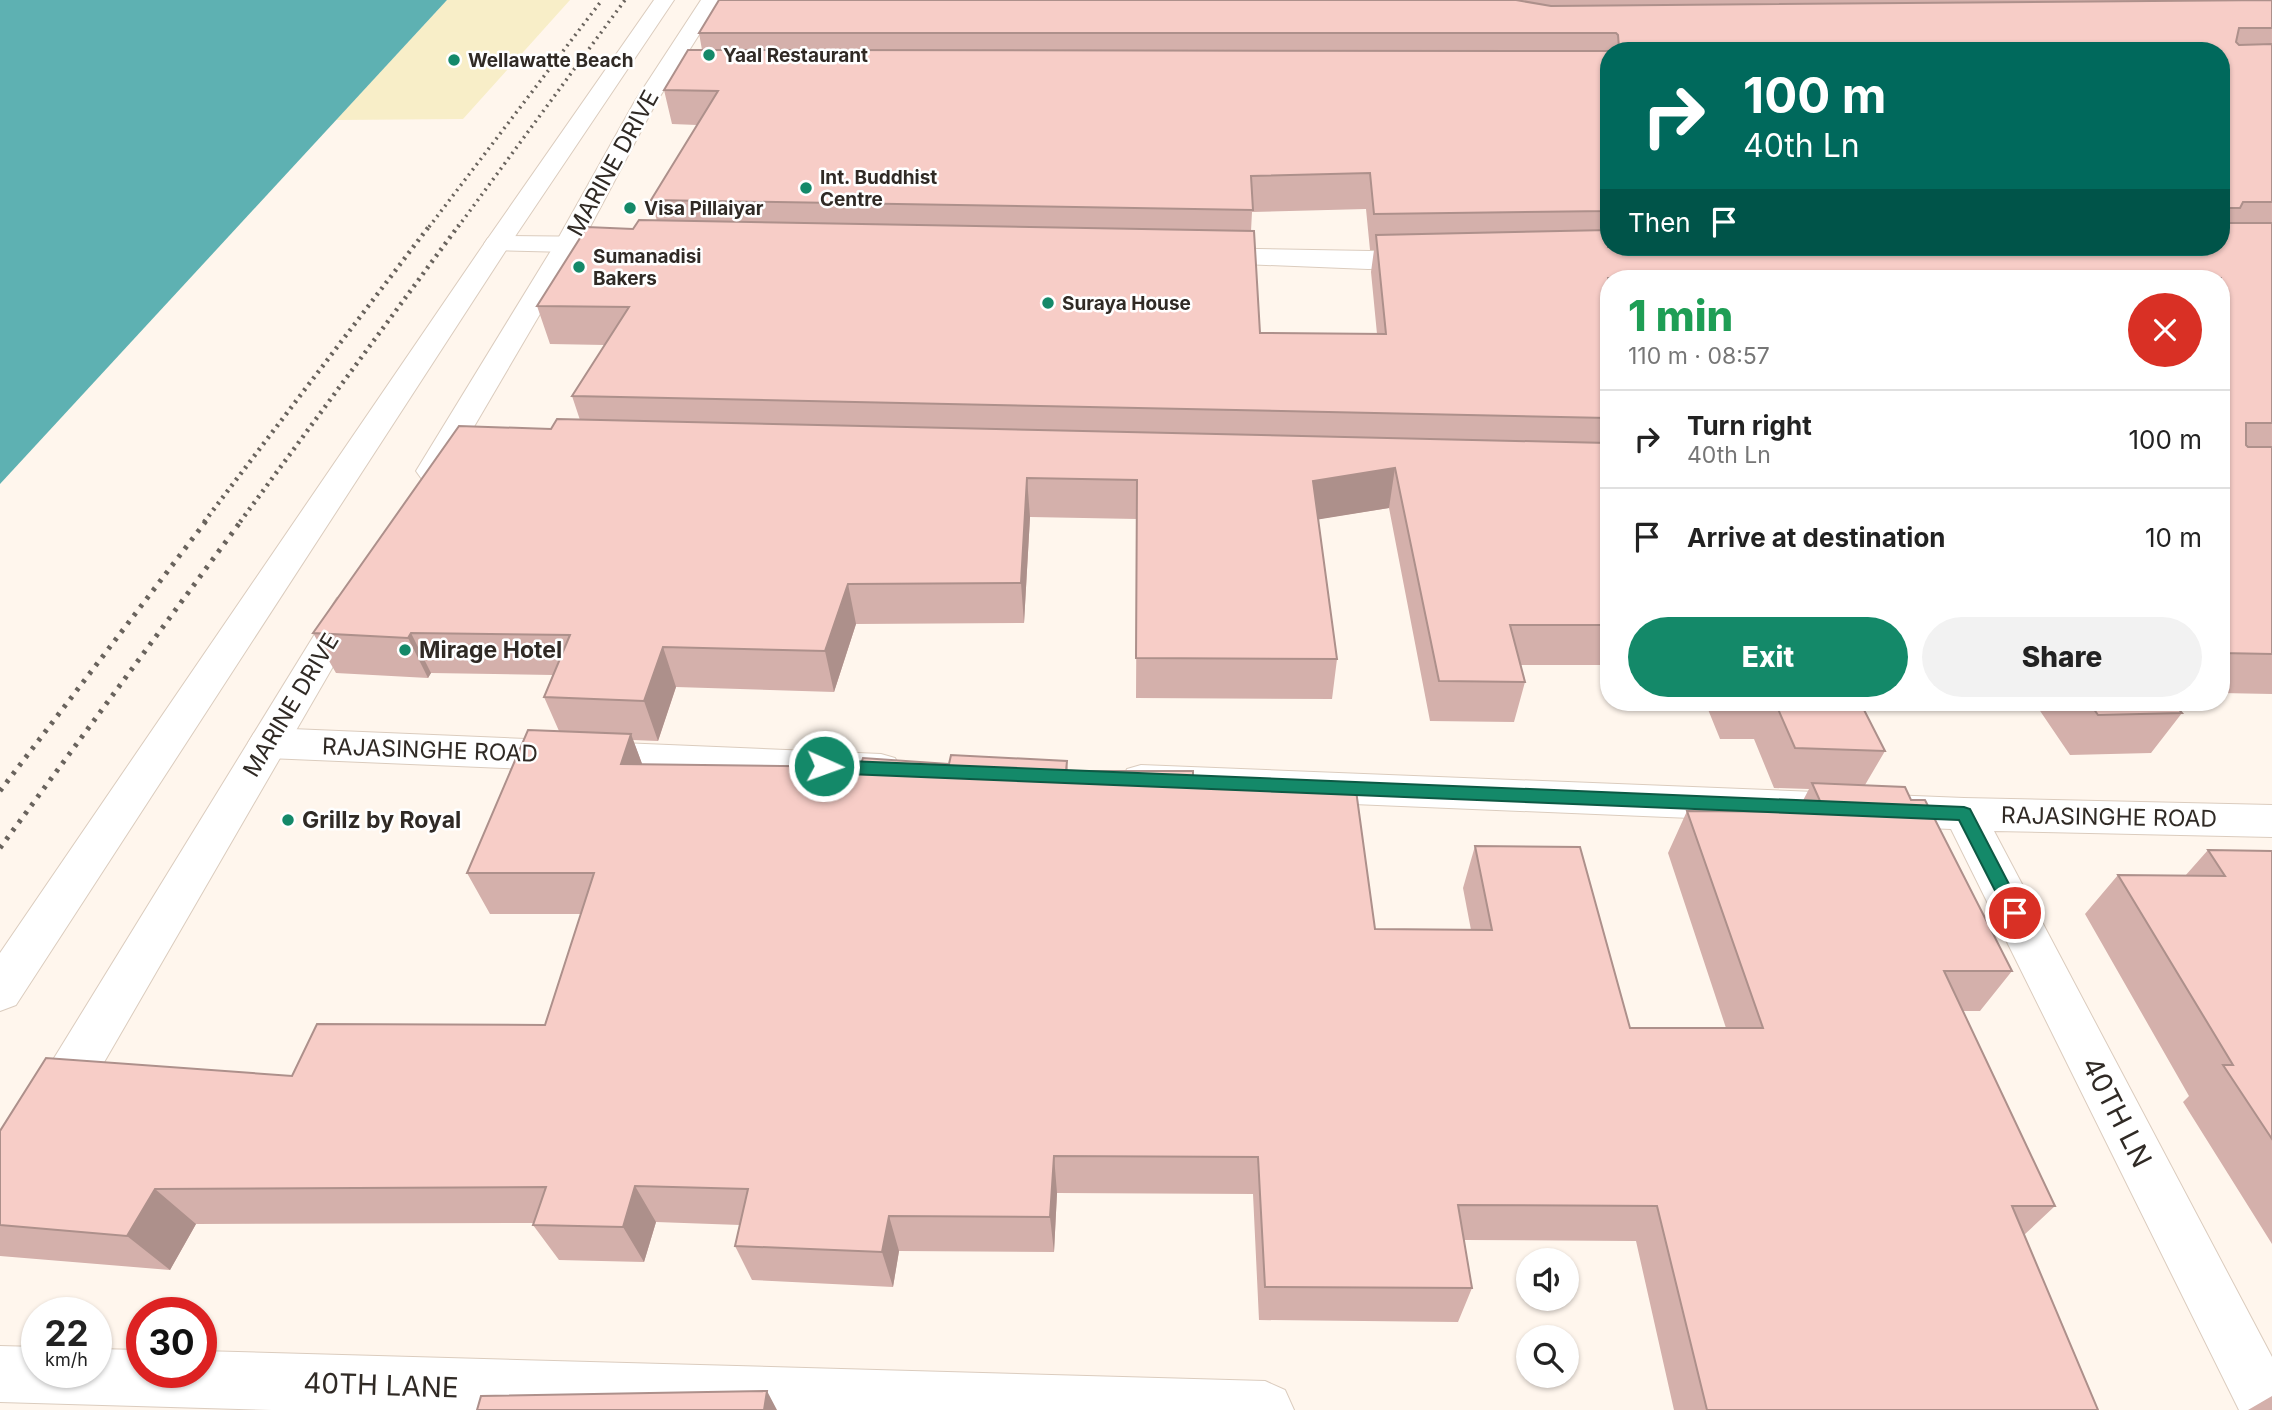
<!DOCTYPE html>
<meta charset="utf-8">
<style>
body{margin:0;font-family:Inter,sans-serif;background:#f2f2f2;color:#222;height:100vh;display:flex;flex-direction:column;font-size:26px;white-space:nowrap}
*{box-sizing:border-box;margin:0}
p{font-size:23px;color:#767676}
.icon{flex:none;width:38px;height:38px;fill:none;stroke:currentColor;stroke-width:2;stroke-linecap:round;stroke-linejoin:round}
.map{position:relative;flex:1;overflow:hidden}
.drawer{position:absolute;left:1600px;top:270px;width:630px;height:441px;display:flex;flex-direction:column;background:#fff;border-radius:28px;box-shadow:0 2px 5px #0004}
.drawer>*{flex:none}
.hud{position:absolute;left:1600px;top:42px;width:630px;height:214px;border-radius:28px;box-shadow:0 2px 5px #0004;background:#00695c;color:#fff;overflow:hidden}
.controls{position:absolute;left:1516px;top:1248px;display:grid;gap:14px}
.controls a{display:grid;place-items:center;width:63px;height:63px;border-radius:50%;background:#fff;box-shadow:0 2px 5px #0004;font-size:35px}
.speed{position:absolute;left:21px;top:1297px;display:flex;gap:14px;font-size:35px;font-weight:700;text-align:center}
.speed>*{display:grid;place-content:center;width:91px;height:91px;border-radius:50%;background:#fff;box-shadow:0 2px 5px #0004;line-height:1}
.speed small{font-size:18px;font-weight:400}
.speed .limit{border:10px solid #d22;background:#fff;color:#111}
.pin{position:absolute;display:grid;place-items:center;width:60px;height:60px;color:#fff;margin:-30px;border:4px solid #fff;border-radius:50%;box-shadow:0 2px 7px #0007}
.me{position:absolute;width:77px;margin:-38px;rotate:92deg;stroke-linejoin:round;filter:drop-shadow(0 0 5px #0008)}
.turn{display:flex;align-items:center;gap:24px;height:147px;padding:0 28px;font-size:32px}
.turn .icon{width:91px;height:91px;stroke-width:2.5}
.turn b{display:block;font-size:49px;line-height:60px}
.then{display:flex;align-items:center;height:66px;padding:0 28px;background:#0003;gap:14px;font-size:26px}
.round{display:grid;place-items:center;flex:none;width:74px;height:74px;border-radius:37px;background:#f2f2f2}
.headline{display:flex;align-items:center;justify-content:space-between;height:119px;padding:0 28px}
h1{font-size:42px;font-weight:800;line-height:52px;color:#1e9e55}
.action{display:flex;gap:14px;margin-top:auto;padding:14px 28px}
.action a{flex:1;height:80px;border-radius:42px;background:#148969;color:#fff;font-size:28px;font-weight:800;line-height:80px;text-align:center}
.action a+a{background:#f2f2f2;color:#222}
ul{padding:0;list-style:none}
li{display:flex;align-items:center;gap:21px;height:98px;padding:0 28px;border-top:2px solid #e0e0e0}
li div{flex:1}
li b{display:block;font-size:26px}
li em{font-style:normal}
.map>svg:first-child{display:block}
.sand{fill:#f8eec8}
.water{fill:#5eb1b2}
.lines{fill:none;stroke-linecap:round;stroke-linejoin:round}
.minor-casing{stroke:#dbccbe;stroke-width:2}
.major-casing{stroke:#dbccbe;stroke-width:2}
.minor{fill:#fff;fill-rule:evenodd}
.major{fill:#fff;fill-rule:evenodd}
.rail-far2{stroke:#69635d;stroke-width:3.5;stroke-dasharray:2 4.5;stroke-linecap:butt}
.rail-far1{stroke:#69635d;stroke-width:4.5;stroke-dasharray:2.5 5;stroke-linecap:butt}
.rail{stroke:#69635d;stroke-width:5;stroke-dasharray:3.5 7;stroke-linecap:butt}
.wall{fill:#d4b0ab;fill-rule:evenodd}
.shaded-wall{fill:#ad908b}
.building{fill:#f7cdc7;stroke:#ad908b;stroke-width:2}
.route{fill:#148969;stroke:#0d5944;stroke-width:2}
.poi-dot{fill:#148969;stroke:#fff;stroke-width:2.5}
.labels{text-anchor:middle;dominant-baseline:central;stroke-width:5;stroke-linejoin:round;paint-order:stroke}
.far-poi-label{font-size:19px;font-weight:bold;fill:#302a25;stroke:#fff;text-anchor:start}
.street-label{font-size:23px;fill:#302a25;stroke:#fff}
.poi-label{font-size:23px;font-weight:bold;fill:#302a25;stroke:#fff;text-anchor:start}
.near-street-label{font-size:28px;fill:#302a25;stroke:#fff}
</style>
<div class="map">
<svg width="2272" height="1410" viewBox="0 0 2272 1410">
<rect width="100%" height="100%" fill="#fff6ed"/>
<path class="sand" d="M447 0H570L463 119 336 120Z"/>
<path class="water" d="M0 0H447L0 484Z"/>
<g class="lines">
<g class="minor-casing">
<path id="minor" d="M497 236 608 237 617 239 621 245 617 251 608 253 488 250 484 244 488 238Z
M1203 248 1427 252 1436 254 1440 260 1436 266 1427 268 1368 269 1194 262 1190 256 1194 250Z
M268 728 881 754 895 758 901 769 895 780 881 784 268 758 254 753 248 743 254 733Z
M1141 765 1964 798 2272 805V837L1994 831 2272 1357V1410H2239L1951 829 1141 795 1127 791 1121 780 1127 769Z
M0 1346 37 1347V1372H96V1349L142 1350V1372H201V1351L1265 1381 1285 1390 1294 1410H272L0 1402Z"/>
</g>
<g class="major-casing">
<path id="major" d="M654 0H674L510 244 16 1005 0 1011V953L484 244Z
M701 0H721L657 101 581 244 448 471 443 478 432 481 421 478 416 471 555 244 635 101Z
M350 594 363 598 368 606 18 1211 0 1218V1146L337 598Z"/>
</g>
<use href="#minor" class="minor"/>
<use href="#major" class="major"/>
<path class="rail-far2" d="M429 227 602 0
M458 227 625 0"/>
<path class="rail-far1" d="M204 522 430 225
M240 522 459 225"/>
<path class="rail" d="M0 791 206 521
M0 848 241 521"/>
</g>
<path class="wall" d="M719 0H2272V694L2221 693V278H1608V665H1521L1525 682 1514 722 1430 721 1389 508 1318 519 1337 659 1332 699 1136 698 1137 519 1030 517 1024 623 856 624 834 692 676 687 658 741 633 740 642 764 860 767 1067 761 1068 771 1193 782 1375 929 1471 930 1463 888 1475 846 1630 1028H1726L1668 853 1687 811 1797 812 1809 789 1774 788 1754 739H1720L1705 702H1860L1885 751 1865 785 1911 800 2012 971 1980 1011H1963L2055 1206 2024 1235 2098 1410H1674L1636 1241 1464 1240 1472 1288 1458 1322 1259 1320 1253 1194 1057 1193 1054 1252 899 1251 893 1287 752 1280 735 1246 740 1225 656 1222 644 1262 559 1260 533 1225 534 1223 196 1224 170 1270 0 1256V1131L292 1076 545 1025 581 914H490L467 873 559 731 544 697 553 675 431 673 428 678 336 673 313 633 551 429 580 420 572 396 605 345 550 344 537 306 633 229 657 221 651 200 697 125 672 124 664 90 702 50 699 33ZM1608 51H2221V247H1608ZM1366 209 1370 250H1374L1371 272 1377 334 1260 333 1251 231 1252 212Z
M2034 702H2173L2182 713 2151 753 2070 755Z
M2208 850 2272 851V1244L2183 1102 2189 1096 2085 914 2118 875 2185 876Z
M2272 1396V1410H2248Z"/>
<path class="shaded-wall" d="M1395 468 1389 508 1309 521 1313 481Z
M1027 478 1030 517 1024 623 1021 583Z
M848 584 856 624 834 692 825 651Z
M411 633 431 673 428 678 408 638Z
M663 647 676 687 658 741 644 701Z
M631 734 647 777 621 764Z
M1054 1156 1057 1193 1054 1252 1050 1217Z
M635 1186 656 1222 644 1262 623 1227Z
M155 1189 196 1224 170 1270 127 1236Z
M889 1216 899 1251 893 1287 882 1252Z
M767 1391 777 1410H764Z"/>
<path class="building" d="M719 0H1516L1551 6 2272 0V28H2239L2236 42 2239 45 2272 44V202H2243L2240 208H2221V51H1608V211L1374 214 1370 173 1251 176 1253 210 651 200 718 91 664 90 688 50 1616 51 1619 48 1618 35 1616 33H699Z
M639 220 1254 231 1260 333 1386 334 1376 235 1608 230V247H2221V223H2272V423H2246V445L2248 447H2272V654L2221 653V278H1608V326H1603L1608 340V418L572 396 629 307 537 306 587 227 633 229Z
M557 419 1608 443V625H1510L1525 682 1439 681 1395 468 1313 481 1337 659 1136 658 1137 480 1027 478 1021 583 848 584 825 651 663 647 644 701 544 697 570 635 411 633 408 638 313 633 459 426 551 429Z
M1775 702H1860L1885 751 1795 748Z
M2089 702H2173L2182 713 2098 715Z
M528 730 631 734 621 764 860 767 863 758 949 764 951 755 1067 761 1066 771H1193V782L1355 783 1375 929 1492 930 1475 846 1580 847 1630 1028H1763L1687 811 1825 812 1812 783 1905 787 1911 800H1925L2012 971H1944L2055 1206H2012L2098 1410H1707L1657 1206 1458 1205 1472 1288 1265 1287 1258 1157 1054 1156 1050 1217 889 1216 882 1252 735 1246 748 1189 635 1186 623 1227 533 1225 546 1187 155 1189 127 1236 0 1225V1131L46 1058 292 1076 317 1024 545 1025 594 873H467Z
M2208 850 2272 851V1139L2223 1065H2233L2118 875 2225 876Z
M767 1391 764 1410H477L481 1396Z"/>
<path class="route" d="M824 760 1964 807 1970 809 2024 913 2021 918 2015 921 2009 918 1959 820 824 773 816 766Z"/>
<g class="poi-dot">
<circle cx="709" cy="55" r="7"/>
<circle cx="454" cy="60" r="7"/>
<circle cx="806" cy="188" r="7"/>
<circle cx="630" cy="208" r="7"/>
<circle cx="579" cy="267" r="7"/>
<circle cx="1048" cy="303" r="7"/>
<circle cx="405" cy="650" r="7"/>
<circle cx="288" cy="820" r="7"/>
</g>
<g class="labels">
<g class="far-poi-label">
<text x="723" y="55">Yaal Restaurant</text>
<text x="468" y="60">Wellawatte Beach</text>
<text x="820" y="177">Int. Buddhist<tspan x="820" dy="22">Centre</tspan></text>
<text x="644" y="208">Visa Pillaiyar</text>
<text x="593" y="256">Sumanadisi<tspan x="593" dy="22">Bakers</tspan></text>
<text x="1062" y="303">Suraya House</text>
</g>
<g class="street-label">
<text transform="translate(613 163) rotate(-61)">MARINE DRIVE</text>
<text transform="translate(291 705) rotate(-59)">MARINE DRIVE</text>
<text transform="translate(430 750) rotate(2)">RAJASINGHE ROAD</text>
<text transform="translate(2109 817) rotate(1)">RAJASINGHE ROAD</text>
</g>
<g class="poi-label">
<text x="419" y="650">Mirage Hotel</text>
<text x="302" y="820">Grillz by Royal</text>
</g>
<g class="near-street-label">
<text transform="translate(2117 1112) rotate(63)">40TH LN</text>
<text transform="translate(381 1385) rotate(2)">40TH LANE</text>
</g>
</g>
</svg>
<div class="controls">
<a><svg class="icon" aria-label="sound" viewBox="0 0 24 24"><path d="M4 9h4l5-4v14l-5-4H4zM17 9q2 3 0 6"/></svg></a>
<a><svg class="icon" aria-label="search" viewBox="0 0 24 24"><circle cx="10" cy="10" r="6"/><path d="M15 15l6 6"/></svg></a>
</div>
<div class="speed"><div>22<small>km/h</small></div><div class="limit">30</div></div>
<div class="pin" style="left:2015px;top:913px;background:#d93025"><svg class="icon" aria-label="arrive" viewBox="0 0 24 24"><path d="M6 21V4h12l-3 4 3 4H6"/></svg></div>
<svg class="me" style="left:824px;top:766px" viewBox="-20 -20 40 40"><circle r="17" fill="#148969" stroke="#fff" stroke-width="3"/><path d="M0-11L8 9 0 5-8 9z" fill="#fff"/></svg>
<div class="hud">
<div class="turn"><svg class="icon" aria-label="right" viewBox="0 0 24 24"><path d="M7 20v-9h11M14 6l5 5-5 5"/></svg><div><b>100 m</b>40th Ln</div></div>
<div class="then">Then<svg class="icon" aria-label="arrive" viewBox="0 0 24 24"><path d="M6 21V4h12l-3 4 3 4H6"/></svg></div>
</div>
<section class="drawer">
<div class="headline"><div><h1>1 min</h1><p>110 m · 08:57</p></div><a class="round" style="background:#d93025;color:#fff"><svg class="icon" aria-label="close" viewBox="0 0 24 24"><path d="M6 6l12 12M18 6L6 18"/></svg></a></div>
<ul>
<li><svg class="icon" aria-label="right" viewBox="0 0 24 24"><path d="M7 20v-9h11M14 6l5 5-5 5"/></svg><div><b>Turn right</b><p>40th Ln</p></div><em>100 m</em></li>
<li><svg class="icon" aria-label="arrive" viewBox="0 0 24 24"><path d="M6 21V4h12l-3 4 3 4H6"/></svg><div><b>Arrive at destination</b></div><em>10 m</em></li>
</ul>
<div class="action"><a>Exit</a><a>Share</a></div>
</section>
</div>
